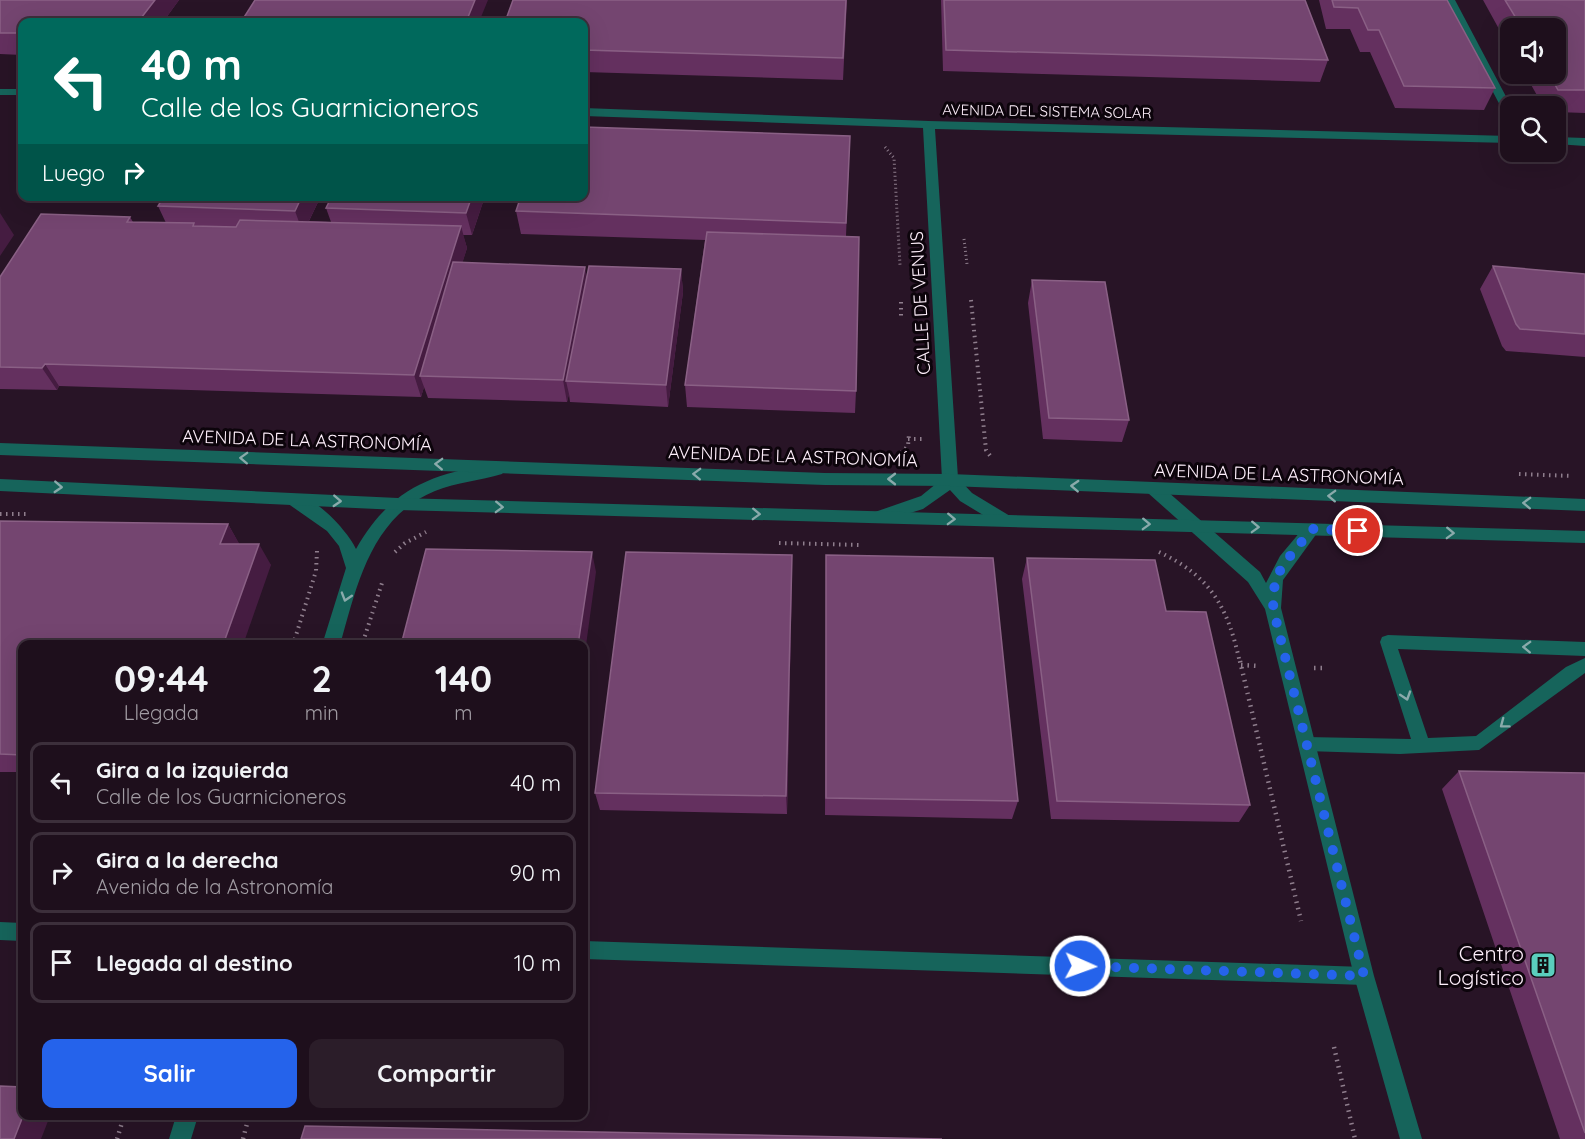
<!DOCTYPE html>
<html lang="es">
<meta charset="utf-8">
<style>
body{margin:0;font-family:Quicksand,sans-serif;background:#2b1d29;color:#f1f3f6;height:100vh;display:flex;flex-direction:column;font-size:22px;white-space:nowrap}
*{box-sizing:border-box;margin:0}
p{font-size:20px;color:#a19ca3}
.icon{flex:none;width:33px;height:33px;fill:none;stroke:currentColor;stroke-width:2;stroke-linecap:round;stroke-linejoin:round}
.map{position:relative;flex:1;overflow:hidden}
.drawer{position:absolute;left:18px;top:640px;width:570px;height:480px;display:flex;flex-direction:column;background:#1e0f1c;border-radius:12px;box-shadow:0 6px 24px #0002,0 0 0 2px #3c2f3b}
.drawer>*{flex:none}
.banner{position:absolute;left:18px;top:18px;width:570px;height:183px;border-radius:12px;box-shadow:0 6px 24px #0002,0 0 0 2px #3c2f3b;background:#00695c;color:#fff;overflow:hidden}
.controls{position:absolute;left:1500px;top:18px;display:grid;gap:12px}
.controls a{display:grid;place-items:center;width:66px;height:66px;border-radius:12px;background:#1e0f1c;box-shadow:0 6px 24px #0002,0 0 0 2px #3c2f3b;font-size:30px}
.pin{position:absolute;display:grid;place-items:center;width:51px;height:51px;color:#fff;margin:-26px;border:3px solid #fff;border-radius:50%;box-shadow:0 2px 6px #0007}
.me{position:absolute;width:66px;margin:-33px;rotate:92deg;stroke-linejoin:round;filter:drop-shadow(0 0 4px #0008)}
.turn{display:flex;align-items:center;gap:21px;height:126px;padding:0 24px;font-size:27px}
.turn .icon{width:78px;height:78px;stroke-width:2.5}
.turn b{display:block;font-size:42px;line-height:51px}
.then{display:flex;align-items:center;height:57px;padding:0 24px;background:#0003;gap:12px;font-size:22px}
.eta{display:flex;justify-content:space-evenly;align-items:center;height:102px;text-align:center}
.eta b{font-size:36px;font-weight:800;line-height:42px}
.button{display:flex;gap:12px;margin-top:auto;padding:12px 24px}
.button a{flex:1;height:69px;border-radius:12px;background:#2563eb;color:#fff;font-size:24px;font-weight:800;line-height:69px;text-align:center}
.button a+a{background:#2b1d29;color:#f1f3f6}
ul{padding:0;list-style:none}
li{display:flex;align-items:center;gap:18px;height:81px;margin:0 12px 9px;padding:0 12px;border:3px solid #3c2f3b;border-radius:12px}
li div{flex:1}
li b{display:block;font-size:22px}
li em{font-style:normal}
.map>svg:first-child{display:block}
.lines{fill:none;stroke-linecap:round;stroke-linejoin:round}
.path-far2{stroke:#8f7e8d;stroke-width:3;stroke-dasharray:1 3;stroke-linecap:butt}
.path-far1{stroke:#8f7e8d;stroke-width:4;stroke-dasharray:1.5 4.5;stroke-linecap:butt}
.path{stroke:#8f7e8d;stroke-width:4.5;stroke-dasharray:1.5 5;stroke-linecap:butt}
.service{fill:#16645b;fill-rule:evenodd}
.minor{fill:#16645b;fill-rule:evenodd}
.tertiary{fill:#16645b;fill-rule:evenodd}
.wall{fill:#64305f}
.shaded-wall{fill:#451c41}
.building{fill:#744570;stroke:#8a6085;stroke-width:1.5}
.oneway{stroke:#8aaaab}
.route{stroke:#2563eb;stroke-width:10;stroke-dasharray:0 18}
.labels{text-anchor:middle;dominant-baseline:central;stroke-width:6;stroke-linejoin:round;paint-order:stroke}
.far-street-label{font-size:15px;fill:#feeffb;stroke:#0c040b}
.street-label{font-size:18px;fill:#feeffb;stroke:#0c040b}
.near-poi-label{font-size:21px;fill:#feeffb;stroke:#0c040b;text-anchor:end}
</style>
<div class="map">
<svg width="1585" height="1139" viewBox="0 0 1585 1139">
<rect width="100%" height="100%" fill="#281426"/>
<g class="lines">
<path class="path-far2" d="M885 147 894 158 900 265
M1523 159H1545
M964 239 967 264"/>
<path class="path-far1" d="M971 300 986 450 991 457
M901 302V320
M908 439H923
M901 453 908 446 909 434
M1519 474 1572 476
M0 514H29
M779 543 862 545
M395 552 405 543 426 532
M1159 552C1212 577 1228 608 1240 663
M363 642 382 583
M293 645 316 571 317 551"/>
<path class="path" d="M1240 661 1301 921
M1241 665 1259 666
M1314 668H1322
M1334 1047 1355 1139
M117 1139 124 1116
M243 1139 249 1116"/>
<path class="service" d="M1445 0H1455L1511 106 1510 118 1505 115Z
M1388 635 1585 642V656L1398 649 1428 738 1476 736 1566 667 1585 658V673L1479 750 1400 754 1306 751 1300 749 1298 744 1300 739 1306 737 1411 739 1380 642 1382 637Z
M0 922 22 923V941L0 940Z
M584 941 1364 967 1371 969 1373 976 1371 983 1364 985 584 959Z"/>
<path class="minor" d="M0 89H22V95H0Z
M584 108 929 121 1510 136V143L935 129 958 478 972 493 1010 516 1012 520 1010 524 1004 526 998 524 960 501 950 490 923 509 878 523 872 521 870 517 872 513 921 496 942 479 923 128 584 116Z
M1556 137 1585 138V146L1556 144Z
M497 464 502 466 505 470 502 474C480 481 457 482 435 491 371 517 357 585 340 645H322L346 568 339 546 327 531 287 503 285 499 287 495C309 488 348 531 356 549 390 489 431 473 497 464Z
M1154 483 1160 485 1260 572 1266 583 1280 556 1306 525 1312 523 1318 525 1320 529 1283 580 1281 608 1374 976 1422 1139H1400L1354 976 1265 609 1248 582 1148 493 1146 489 1148 485Z
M176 1116H198L191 1139H169Z"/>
<path class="tertiary" d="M0 443 825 473 950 474 1585 499V511L950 486 825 485 0 455Z
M0 479 398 498 1585 531V543L398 510 0 491Z"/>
</g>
<path class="wall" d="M0 0H179L163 22H22V55L0 54Z
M847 0 843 80 584 72V22Z
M941 0H1305L1328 60 1320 82 943 71Z
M1319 0H1447L1495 88 1484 110 1395 108 1370 52H1360L1350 29H1326Z
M1483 0H1585V113L1556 112V106H1543L1525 74H1556V28H1510V49Z
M850 136 846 236 856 391 855 413 687 407 685 385 705 240 521 234 516 211Z
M164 196H321L309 221 331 222 326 208 485 196 472 235H463L467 248 462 263 587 276 681 269 683 292 668 407 570 402 569 394 567 402 428 398 424 387 421 397 59 386 57 390 0 389V277L130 217 133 222 166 223 158 206Z
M1493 266 1585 274V357L1506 351 1502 346 1480 289Z
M1032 280 1129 420 1122 442 1043 439 1028 303Z
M0 521 228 524 239 544 271 565 22 645V772H0Z
M826 555 1018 801 1012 819 825 815Z
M1027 558 1166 611 1250 805 1239 822 1051 819 1022 579Z
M792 575 787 814 600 810 595 793Z
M1459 771 1585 773V1139H1560L1442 789Z"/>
<path class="shaded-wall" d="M155 0H179L163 22H138Z
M475 0H488L479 22H466Z
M302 196H321L303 233 295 211Z
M472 196H485L472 235 466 213Z
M0 213 14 235 0 256Z
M461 226 467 248 428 376H420L424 387 421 397 414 375Z
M585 267 589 289 566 381 569 394 567 402 563 380Z
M681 269 683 292 668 407 666 385Z
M45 364 59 386 57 390 42 368Z
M228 524 240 545 220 544Z
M259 544 271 565 243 645H223Z
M592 552 596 572 584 660V645H578Z
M792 555V575L787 814 786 796Z
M23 1116H50L41 1139H14Z"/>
<path class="building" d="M0 0H155L138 22H22V33H0Z
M255 0H475L466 22H241Z
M513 0H846L843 58 584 50V22H505Z
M944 0H1305L1328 60 946 50Z
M1332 0H1447L1495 88 1404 86 1379 30H1368L1358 8 1334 7Z
M1505 0H1585V90H1558L1549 74H1556V28H1522Z
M584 127 850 136 846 223 516 211 521 196H584Z
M164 196H302L295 211 158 206Z
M332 196H472L466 213 326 208Z
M41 214 130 217 127 222 194 223 193 226 236 227 240 220 461 226 414 375 45 364 42 368 0 367V277Z
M707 232 859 237 856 391 685 385Z
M453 262 585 267 563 380 420 376Z
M589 266 681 269 666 385 566 381Z
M1493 266 1585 274V334L1520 329 1516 324Z
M1032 280 1105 282 1129 420 1049 418Z
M0 521 228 524 220 544H259L223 645H22V755L0 754Z
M426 549 592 552 578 645H401Z
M626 552 792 555 786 796 595 793Z
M826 555 993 558 1018 801 826 798Z
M1027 558 1155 560 1166 611 1206 612 1250 805 1057 801Z
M1459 771 1585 773V1133Z
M0 1086 22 1087 23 1116 14 1139H0Z
M305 1126 942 1139H301Z"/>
<defs><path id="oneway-chevron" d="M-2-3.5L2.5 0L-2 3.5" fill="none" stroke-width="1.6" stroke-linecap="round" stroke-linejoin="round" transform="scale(1.5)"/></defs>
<g class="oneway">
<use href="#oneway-chevron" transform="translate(244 458) rotate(-178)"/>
<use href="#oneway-chevron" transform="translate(439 464) rotate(-178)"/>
<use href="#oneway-chevron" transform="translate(697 474) rotate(-178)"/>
<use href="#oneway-chevron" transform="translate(892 479) rotate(-180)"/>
<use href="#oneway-chevron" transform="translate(1075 486) rotate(-177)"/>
<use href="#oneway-chevron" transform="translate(58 487) rotate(3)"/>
<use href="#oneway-chevron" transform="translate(1332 496) rotate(-178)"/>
<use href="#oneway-chevron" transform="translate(337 501) rotate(3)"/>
<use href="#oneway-chevron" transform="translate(1527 503) rotate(-178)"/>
<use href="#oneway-chevron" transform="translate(499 507) rotate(2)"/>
<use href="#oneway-chevron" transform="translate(756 514) rotate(2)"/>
<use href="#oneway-chevron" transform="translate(951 519) rotate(2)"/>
<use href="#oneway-chevron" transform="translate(1146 524) rotate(2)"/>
<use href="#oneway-chevron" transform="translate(1255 527) rotate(2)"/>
<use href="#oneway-chevron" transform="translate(1450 533) rotate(2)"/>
<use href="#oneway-chevron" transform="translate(346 597) rotate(107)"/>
<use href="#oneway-chevron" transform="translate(1527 647) rotate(-178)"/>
<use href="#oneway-chevron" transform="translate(1406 696) rotate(72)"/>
<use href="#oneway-chevron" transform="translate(1504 724) rotate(143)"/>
</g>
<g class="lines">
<path class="route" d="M1080 966 1364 976 1273 608 1275 579 1286 561 1312 529 1358 531"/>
</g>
<defs>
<g id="building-square" transform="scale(1.35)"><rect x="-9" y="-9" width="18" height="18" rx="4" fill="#5acebd" stroke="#0c040b"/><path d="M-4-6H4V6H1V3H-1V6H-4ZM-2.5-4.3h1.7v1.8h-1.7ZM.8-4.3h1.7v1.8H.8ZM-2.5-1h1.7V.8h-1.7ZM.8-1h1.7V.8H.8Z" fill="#111"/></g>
</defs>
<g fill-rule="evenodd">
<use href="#building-square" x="1543" y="965"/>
</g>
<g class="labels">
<g class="far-street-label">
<text transform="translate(1047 111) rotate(1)">AVENIDA DEL SISTEMA SOLAR</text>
</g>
<g class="street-label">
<text transform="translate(920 303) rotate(-93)">CALLE DE VENUS</text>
<text transform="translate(307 440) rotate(2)">AVENIDA DE LA ASTRONOMÍA</text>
<text transform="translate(793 456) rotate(2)">AVENIDA DE LA ASTRONOMÍA</text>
<text transform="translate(1279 474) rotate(2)">AVENIDA DE LA ASTRONOMÍA</text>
</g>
<g class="near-poi-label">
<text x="1524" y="953">Centro<tspan x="1524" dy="24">Logístico</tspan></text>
</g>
</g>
</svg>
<div class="controls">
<a><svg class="icon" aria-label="sound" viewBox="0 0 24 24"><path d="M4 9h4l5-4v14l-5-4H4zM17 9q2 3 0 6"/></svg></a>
<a><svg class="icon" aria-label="search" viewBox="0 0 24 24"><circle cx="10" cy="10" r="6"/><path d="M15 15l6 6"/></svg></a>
</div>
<div class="pin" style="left:1358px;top:531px;background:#d93025"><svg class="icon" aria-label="arrive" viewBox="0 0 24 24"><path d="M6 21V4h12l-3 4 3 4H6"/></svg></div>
<svg class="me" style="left:1080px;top:966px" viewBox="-20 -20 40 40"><circle r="17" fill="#2563eb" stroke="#fff" stroke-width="3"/><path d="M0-11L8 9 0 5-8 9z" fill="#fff"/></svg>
<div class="banner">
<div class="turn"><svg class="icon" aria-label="left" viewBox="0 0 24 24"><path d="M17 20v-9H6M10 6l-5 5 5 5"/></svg><div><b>40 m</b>Calle de los Guarnicioneros</div></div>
<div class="then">Luego<svg class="icon" aria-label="right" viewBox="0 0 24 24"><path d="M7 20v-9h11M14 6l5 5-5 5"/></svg></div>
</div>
<section class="drawer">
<div class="eta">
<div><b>09:44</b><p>Llegada</p></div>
<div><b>2</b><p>min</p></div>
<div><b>140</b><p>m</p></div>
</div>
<ul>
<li><svg class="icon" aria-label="left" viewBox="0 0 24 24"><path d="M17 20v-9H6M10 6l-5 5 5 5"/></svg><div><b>Gira a la izquierda</b><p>Calle de los Guarnicioneros</p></div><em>40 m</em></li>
<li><svg class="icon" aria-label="right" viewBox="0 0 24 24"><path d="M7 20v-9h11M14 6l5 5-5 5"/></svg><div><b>Gira a la derecha</b><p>Avenida de la Astronomía</p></div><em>90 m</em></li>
<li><svg class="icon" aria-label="arrive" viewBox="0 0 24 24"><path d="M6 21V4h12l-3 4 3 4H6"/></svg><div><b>Llegada al destino</b></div><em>10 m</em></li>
</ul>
<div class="button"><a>Salir</a><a>Compartir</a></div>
</section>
</div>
